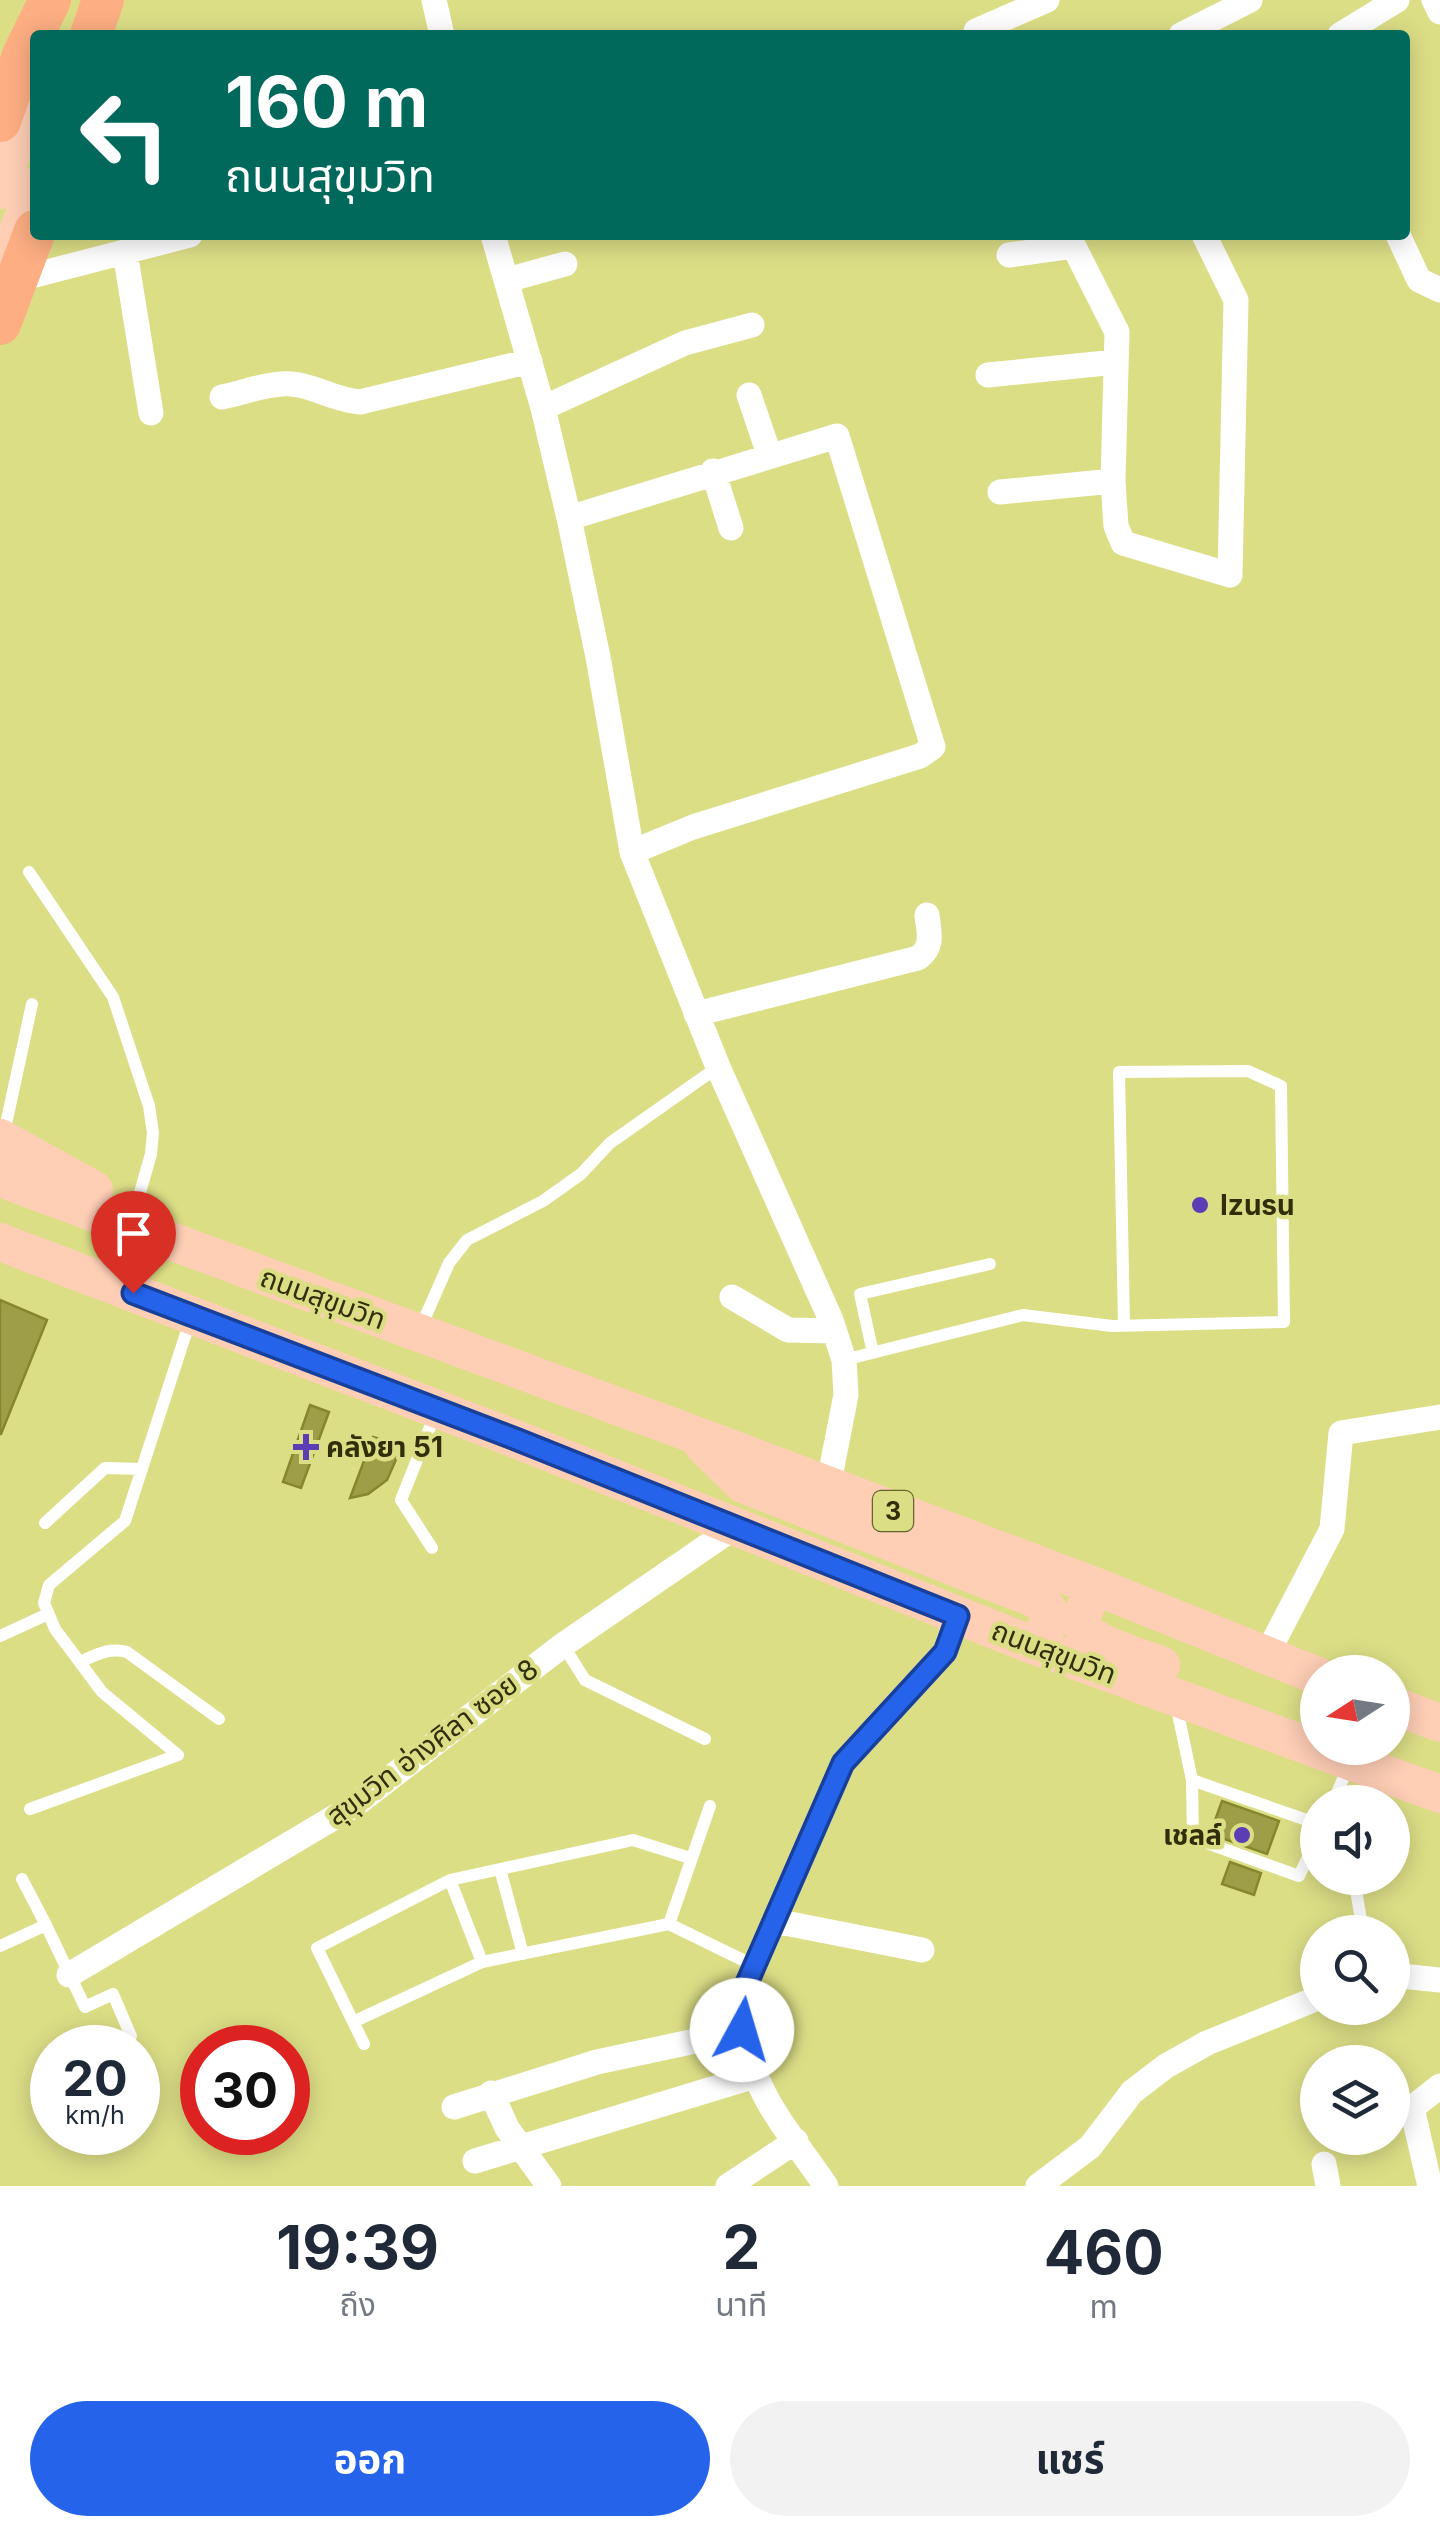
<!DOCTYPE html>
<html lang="th">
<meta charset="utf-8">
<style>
body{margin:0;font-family:Inter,"Noto Sans Thai",sans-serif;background:#f2f2f3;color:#1f2937;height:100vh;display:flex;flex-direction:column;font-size:38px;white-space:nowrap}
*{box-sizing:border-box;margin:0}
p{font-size:32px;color:#747a83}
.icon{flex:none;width:55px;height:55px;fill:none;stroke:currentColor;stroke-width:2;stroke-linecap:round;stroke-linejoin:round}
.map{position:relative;height:2186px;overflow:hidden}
.panel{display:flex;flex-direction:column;background:#fff;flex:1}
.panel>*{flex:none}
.top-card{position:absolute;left:30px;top:30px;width:1380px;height:210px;border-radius:10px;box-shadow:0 5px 25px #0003;background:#00695c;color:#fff;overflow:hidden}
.needle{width:65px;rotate:258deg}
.tools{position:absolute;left:1300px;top:1655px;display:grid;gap:20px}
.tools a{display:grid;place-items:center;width:110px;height:110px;border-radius:50%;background:#fff;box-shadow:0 5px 25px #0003;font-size:50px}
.speed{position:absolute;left:30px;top:2025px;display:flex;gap:20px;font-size:50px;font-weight:700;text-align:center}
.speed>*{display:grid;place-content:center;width:130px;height:130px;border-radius:50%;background:#fff;box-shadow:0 5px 25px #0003;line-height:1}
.speed small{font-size:25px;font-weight:400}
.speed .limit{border:15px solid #d22;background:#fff;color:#111}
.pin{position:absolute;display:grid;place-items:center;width:85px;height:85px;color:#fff;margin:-102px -42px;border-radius:50% 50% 50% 0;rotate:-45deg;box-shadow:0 0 10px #0007}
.pin .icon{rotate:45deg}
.me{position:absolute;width:110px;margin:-55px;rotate:6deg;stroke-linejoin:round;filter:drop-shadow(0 0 8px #0008)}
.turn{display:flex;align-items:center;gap:35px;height:210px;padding:0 30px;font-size:45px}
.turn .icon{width:130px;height:130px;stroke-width:2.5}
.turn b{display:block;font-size:70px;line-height:85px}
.eta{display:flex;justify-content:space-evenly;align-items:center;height:170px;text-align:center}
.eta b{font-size:60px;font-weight:700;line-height:70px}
.cta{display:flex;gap:20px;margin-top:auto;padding:20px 30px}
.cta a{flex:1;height:115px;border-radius:60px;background:#2563eb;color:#fff;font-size:40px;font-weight:700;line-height:115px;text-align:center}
.cta a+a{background:#f2f2f3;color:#1f2937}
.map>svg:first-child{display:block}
.building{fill:#9d9e47;stroke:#86862d;stroke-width:2.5}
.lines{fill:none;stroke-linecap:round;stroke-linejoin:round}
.lane{stroke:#fff;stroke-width:12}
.street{stroke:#fff;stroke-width:25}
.primary{stroke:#feceb5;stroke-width:38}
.highway{stroke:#fdae83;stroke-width:42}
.route-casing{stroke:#184099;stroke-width:25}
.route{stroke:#2563eb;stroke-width:18}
.poi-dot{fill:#5c3db6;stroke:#dcde86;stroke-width:4}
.labels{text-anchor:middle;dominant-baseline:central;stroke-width:9;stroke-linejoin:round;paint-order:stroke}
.shield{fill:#dcde86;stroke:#64642f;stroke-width:2.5}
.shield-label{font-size:25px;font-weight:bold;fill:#302f0a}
.poi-label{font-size:28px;font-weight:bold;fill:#302f0a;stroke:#dcde86;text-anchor:start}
.street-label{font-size:28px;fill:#302f0a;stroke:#dcde86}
</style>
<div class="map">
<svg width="1440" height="2186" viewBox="0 0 1440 2186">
<rect width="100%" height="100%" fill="#dcde86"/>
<path class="building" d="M0 1300 47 1320 1 1434H0Z
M310 1405 329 1412 301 1488 283 1482Z
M373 1437 402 1446 387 1480 368 1494 350 1498Z
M1222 1801 1279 1821 1267 1854 1210 1834Z
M1230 1862 1261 1873 1254 1895 1222 1884Z"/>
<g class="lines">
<path class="lane" d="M29 872 113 997 149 1106 153 1133 151 1154 135 1210
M3 1138 32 1004
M420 1329 449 1263 467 1240 543 1201 581 1174 610 1143 718 1067
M873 1353 860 1294 990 1264
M844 1360 1023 1315 1112 1326 1284 1322 1281 1086 1248 1071 1119 1072 1124 1325
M45 1523 105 1468 142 1469
M432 1548 401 1500 436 1412
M0 1636 48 1614
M563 1645 585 1680 705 1739
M80 1662C96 1655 109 1647 127 1652L219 1719
M1176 1704 1192 1780 1193 1838 1299 1876 1318 1836
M1192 1780 1318 1824
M1333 1802 1350 1763
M710 1806 669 1924 755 1966
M30 1809 178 1755 102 1692 55 1629 44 1603 49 1585 125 1521 191 1318
M500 1869 523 1954
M1354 1878 1363 1932
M22 1879 46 1925
M450 1880 482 1962
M0 1946 46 1925 85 2007 113 1994 131 2036
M353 2022 482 1962 669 1924
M364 2044 317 1948 450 1880 633 1840 690 1858"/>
<path class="street" d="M434 0 442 35
M1434 0 1440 12
M976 31 1047 0
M1181 35 1250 0
M1340 35 1397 0
M493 235 543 408 569 518 598 657 632 852 718 1067 831 1320 844 1360 846 1395 828 1487
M1068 235 1117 332 1113 481 1116 526 1123 543 1230 575 1236 300 1204 235
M1398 235 1419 280 1440 290
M125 252 151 413
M1009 255 1073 246
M16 280 190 235
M507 280 565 264
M988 375 1116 362
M749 395 769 454
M222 397C243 393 270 382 292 384 316 386 333 400 360 402L530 361
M543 408 685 343 752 325
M713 471 731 528
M1000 492 1113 481
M569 518 837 436 933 747 920 756 693 827 632 852
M696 1014 918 958C934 947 929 932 927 915
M732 1297 788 1330 834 1331
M1266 1656 1332 1529 1341 1433 1440 1417
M775 1921 922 1950
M69 1975 355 1805 563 1645 735 1527
M1392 1975 1440 1980
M491 2093 507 2128 549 2186
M454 2107 597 2062 742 2031
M475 2161 755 2076
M1324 2164 1328 2186
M728 2186 796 2141
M826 2186C778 2116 741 2083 743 1992L843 1763 945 1652 957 1616
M1038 2186 1090 2147 1132 2092 1166 2066 1207 2043 1318 1998
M1430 2186 1412 2108 1440 2086"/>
<path class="primary" d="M0 190 34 83
M8 258 35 186
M0 1138 94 1190
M0 1178 690 1433 1097 1587 1318 1676
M0 1242 518 1440 1035 1646 1440 1794
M703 1445 743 1484 1041 1601 1049 1611 1048 1623 1035 1646
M1097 1587C1091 1597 1080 1613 1082 1625 1085 1642 1144 1658 1161 1665
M1392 1705 1440 1723"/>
<path class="highway" d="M91 35 103 0
M0 121 23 55 50 0
M0 324 35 231"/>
</g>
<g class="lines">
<g class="route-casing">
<path id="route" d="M133 1293 518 1440 958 1616 945 1652 843 1763 743 1992 742 2030"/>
</g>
<use href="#route" class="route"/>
</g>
<g class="poi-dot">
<circle cx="1200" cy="1205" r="10"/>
<path d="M301 1432h10v10h10v10h-10v10h-10v-10h-10v-10h10z"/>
<circle cx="1242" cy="1835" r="10"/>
</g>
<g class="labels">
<rect class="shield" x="873" y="1491" width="40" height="40" rx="8"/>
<g class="shield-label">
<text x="893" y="1511">3</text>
</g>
<g class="poi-label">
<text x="1220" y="1205">Izusu</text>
<text x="326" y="1447">คลังยา 51</text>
<text x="1222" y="1835" text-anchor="end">เชลล์</text>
</g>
<g class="street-label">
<text transform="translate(323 1298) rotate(20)">ถนนสุขุมวิท</text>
<text transform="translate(1054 1652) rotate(21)">ถนนสุขุมวิท</text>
<text transform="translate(432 1742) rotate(-37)">สุขุมวิท อ่างศิลา ซอย 8</text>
</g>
</g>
</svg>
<div class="tools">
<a><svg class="needle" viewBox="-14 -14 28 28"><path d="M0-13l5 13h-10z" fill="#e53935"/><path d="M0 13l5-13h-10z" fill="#747a83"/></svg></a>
<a><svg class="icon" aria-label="sound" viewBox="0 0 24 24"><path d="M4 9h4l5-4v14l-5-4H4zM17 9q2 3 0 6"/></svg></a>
<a><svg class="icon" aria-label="search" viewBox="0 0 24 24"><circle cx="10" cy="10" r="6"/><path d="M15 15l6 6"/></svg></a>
<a><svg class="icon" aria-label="layers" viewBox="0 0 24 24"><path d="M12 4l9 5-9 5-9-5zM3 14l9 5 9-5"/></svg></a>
</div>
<div class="speed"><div>20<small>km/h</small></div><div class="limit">30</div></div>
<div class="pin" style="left:133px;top:1293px;background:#d93025"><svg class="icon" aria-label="arrive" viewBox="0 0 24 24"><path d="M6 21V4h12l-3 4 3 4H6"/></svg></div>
<svg class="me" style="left:742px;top:2030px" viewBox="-20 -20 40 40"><circle r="19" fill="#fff"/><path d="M0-13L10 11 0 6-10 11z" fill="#2563eb"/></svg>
<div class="top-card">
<div class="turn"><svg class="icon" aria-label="left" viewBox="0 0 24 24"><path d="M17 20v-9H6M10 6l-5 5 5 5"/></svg><div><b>160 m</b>ถนนสุขุมวิท</div></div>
</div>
</div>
<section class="panel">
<div class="eta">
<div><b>19:39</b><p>ถึง</p></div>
<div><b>2</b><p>นาที</p></div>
<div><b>460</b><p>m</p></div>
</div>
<div class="cta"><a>ออก</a><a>แชร์</a></div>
</section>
